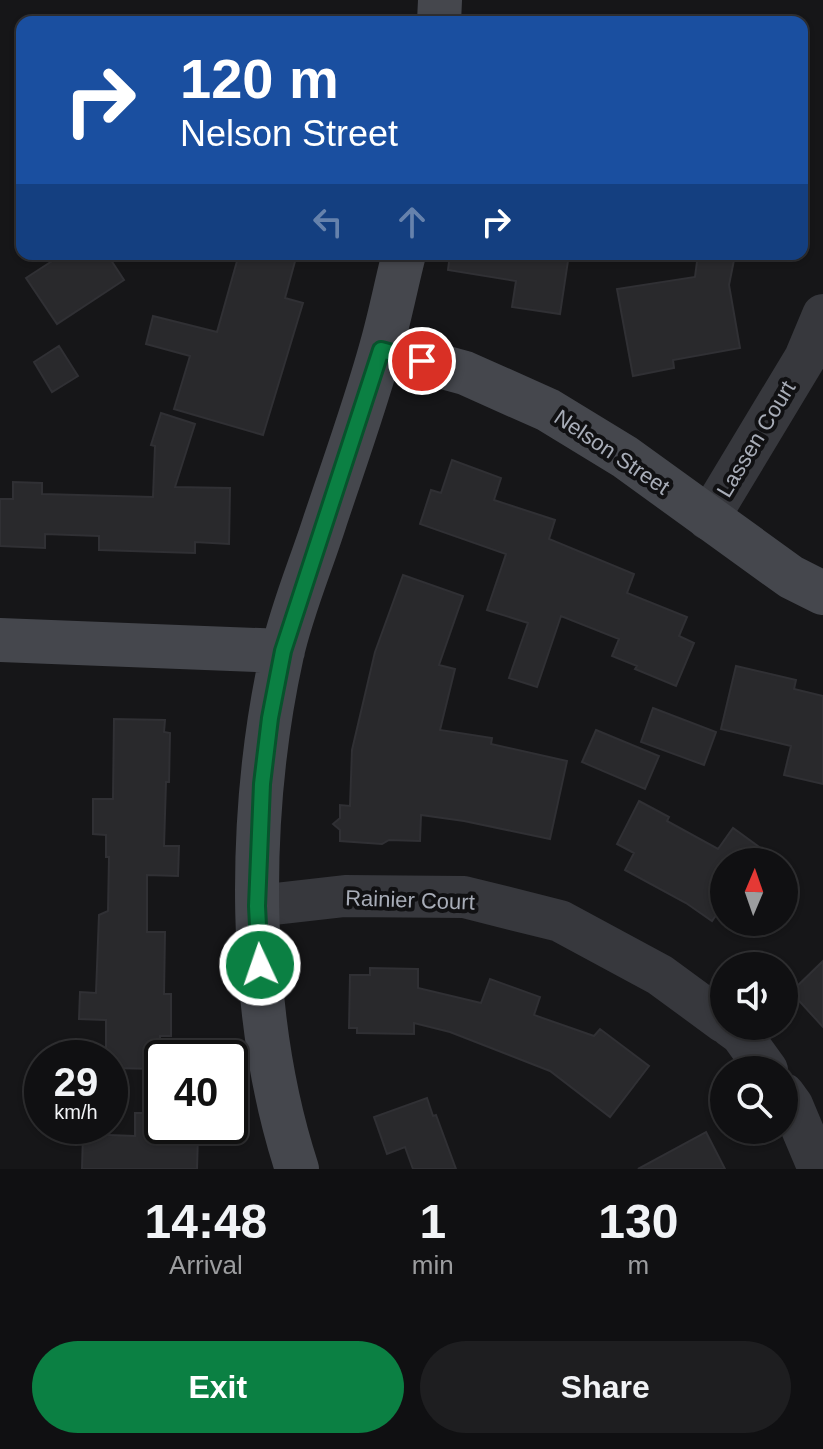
<!DOCTYPE html>
<style>
body{margin:0;font-family:Arial,sans-serif;background:#1e1e20;color:#f1f3f6;height:100vh;display:flex;flex-direction:column;font-size:30px;white-space:nowrap}
*{box-sizing:border-box;margin:0}
p{font-size:26px;color:#9c9d9f}
.icon{flex:none;width:44px;height:44px;fill:none;stroke:currentColor;stroke-width:2;stroke-linecap:round;stroke-linejoin:round}
.map{position:relative;height:1169px;overflow:hidden}
.side{display:flex;flex-direction:column;background:#101012;flex:1}
.side>*{flex:none}
.banner{position:absolute;left:16px;top:16px;width:792px;height:244px;border-radius:16px;box-shadow:0 2px 6px #0004,0 0 0 2px #303032;background:#1a4fa0;color:#fff;overflow:hidden}
.needle{width:52px;rotate:2deg}
.tools{position:absolute;left:710px;top:848px;display:grid;gap:16px}
.tools a{display:grid;place-items:center;width:88px;height:88px;border-radius:50%;background:#101012;box-shadow:0 2px 6px #0004,0 0 0 2px #303032;font-size:40px}
.speed{position:absolute;left:24px;top:1040px;display:flex;gap:16px;font-size:40px;font-weight:700;text-align:center}
.speed>*{display:grid;place-content:center;width:104px;height:104px;border-radius:50%;background:#101012;box-shadow:0 2px 6px #0004,0 0 0 2px #303032;line-height:1}
.speed small{font-size:20px;font-weight:400}
.speed .limit{border:4px solid #111;border-radius:12px;background:#fff;color:#111}
.pin{position:absolute;display:grid;place-items:center;width:68px;height:68px;color:#fff;margin:-34px;border:4px solid #fff;border-radius:50%;box-shadow:0 2px 8px #0007}
.me{position:absolute;width:88px;margin:-44px;rotate:357deg;stroke-linejoin:round;filter:drop-shadow(0 0 6px #0008)}
.turn{display:flex;align-items:center;gap:28px;height:168px;padding:0 32px;font-size:36px}
.turn .icon{width:104px;height:104px;stroke-width:2.5}
.turn b{display:block;font-size:56px;line-height:68px}
.lanes{display:flex;align-items:center;height:76px;padding:0 32px;background:#0003;justify-content:center;gap:40px;direction:ltr}
.lanes .off{opacity:.35}
.eta{display:flex;justify-content:space-evenly;align-items:center;height:136px;text-align:center}
.eta b{font-size:48px;font-weight:700;line-height:56px}
.cta{display:flex;gap:16px;margin-top:auto;padding:16px 32px}
.cta a{flex:1;height:92px;border-radius:48px;background:#0b8043;color:#fff;font-size:32px;font-weight:700;line-height:92px;text-align:center}
.cta a+a{background:#1e1e20;color:#f1f3f6}
.map>svg:first-child{display:block}
.building{fill:#29292c;stroke:#303034;stroke-width:2}
.lines{fill:none;stroke-linecap:round;stroke-linejoin:round}
.street{stroke:#37383d;stroke-width:42}
.secondary{stroke:#45474d;stroke-width:44}
.route-casing{stroke:#07532c;stroke-width:20}
.route{stroke:#0b8043;stroke-width:14}
.labels{text-anchor:middle;dominant-baseline:central;stroke-width:8;stroke-linejoin:round;paint-order:stroke}
.street-label{font-size:22px;fill:#a8adb8;stroke:#111113}
</style>
<div class="map">
<svg width="823" height="1169" viewBox="0 0 823 1169">
<rect width="100%" height="100%" fill="#161618"/>
<path class="building" d="M63 254H107L124 280 57 324 26 278Z
M239 254H297L285 298 303 303 263 435 174 409 190 356 146 344 153 316 217 332Z
M450 254H569L560 314 512 307 516 281 448 270Z
M698 254 734 260 729 285 740 348 673 360 674 368 633 376 617 289 695 277Z
M59 346 78 376 52 392 34 362Z
M161 413 195 424 175 487 230 488 229 544 195 542V553L99 550V536L45 534V548L0 546V499H13V482L42 483V494L153 497 155 446 151 445Z
M452 460 501 478 494 500 555 520 549 539 634 574 627 593 687 617 679 636 694 643 676 686 635 669 637 666 612 656 619 639 561 616 537 687 509 678 528 623 487 610 506 554 420 524 431 490 441 493Z
M403 575 463 596 439 665 455 669 440 730 492 738 491 744 567 761 550 839 464 821 421 815 420 841 389 840 382 844 340 841V830L333 824 340 818V805L350 806 352 750 375 652Z
M736 666 796 680 794 689 823 696V784L784 775 791 746 721 729Z
M653 708 716 732 704 765 641 742Z
M114 719 165 720 164 732 170 733 169 782H166L164 846H179L178 876 147 875V932H165L164 994H171V1036H160V1069L110 1068V1058H106V1020L79 1019 80 992 96 993 99 915 108 911 109 857H106V835L93 834V799H113Z
M596 730 659 756 645 789 582 762Z
M639 801 669 817 667 821 718 849 733 828 780 862H724V904L712 921 686 903 625 870 634 853 617 844Z
M823 961V1027L791 992Z
M370 968 418 969V988L481 1003 490 979 540 997 534 1015 594 1036 600 1029 649 1066 610 1117 550 1071 450 1032 414 1023V1034L357 1033V1028H349L350 975H370Z
M427 1098 433 1116 436 1115 456 1169H413L405 1147 387 1154 374 1117Z
M135 1113H162V1126H192L191 1134H198L197 1169H82L83 1134 135 1136Z
M706 1132 725 1169H638Z"/>
<g class="lines">
<path class="street" d="M708 519 805 358 823 315
M257 906 345 896 464 897 560 921 660 975 724 1022
M730 1026 741 1034 767 1070
M784 1094 792 1105 819 1169"/>
<path class="secondary" d="M439 22 440 0
M381 350 465 373 548 410 625 457 791 577 823 593
M0 640 283 651
M297 1169C246 1013 247 813 282 654 292 609 311 565 325 521 344 464 365 406 381 348 390 317 396 285 404 254"/>
</g>
<g class="lines">
<g class="route-casing">
<path id="route" d="M260 965 257 906 262 784 270 718 283 651 381 350 422 361"/>
</g>
<use href="#route" class="route"/>
</g>
<g class="labels">
<g class="street-label">
<text transform="translate(756 439) rotate(-59)">Lassen Court</text>
<text transform="translate(612 452) rotate(34)">Nelson Street</text>
<text transform="translate(410 900) rotate(2)">Rainier Court</text>
</g>
</g>
</svg>
<div class="tools">
<a><svg class="needle" viewBox="-14 -14 28 28"><path d="M0-13l5 13h-10z" fill="#e53935"/><path d="M0 13l5-13h-10z" fill="#9c9d9f"/></svg></a>
<a><svg class="icon" aria-label="sound" viewBox="0 0 24 24"><path d="M4 9h4l5-4v14l-5-4H4zM17 9q2 3 0 6"/></svg></a>
<a><svg class="icon" aria-label="search" viewBox="0 0 24 24"><circle cx="10" cy="10" r="6"/><path d="M15 15l6 6"/></svg></a>
</div>
<div class="speed"><div>29<small>km/h</small></div><div class="limit">40</div></div>
<div class="pin" style="left:422px;top:361px;background:#d93025"><svg class="icon" aria-label="arrive" viewBox="0 0 24 24"><path d="M6 21V4h12l-3 4 3 4H6"/></svg></div>
<svg class="me" style="left:260px;top:965px" viewBox="-20 -20 40 40"><circle r="17" fill="#0b8043" stroke="#fff" stroke-width="3"/><path d="M0-11L8 9 0 5-8 9z" fill="#fff"/></svg>
<div class="banner">
<div class="turn"><svg class="icon" aria-label="right" viewBox="0 0 24 24"><path d="M7 20v-9h11M14 6l5 5-5 5"/></svg><div><b>120 m</b>Nelson Street</div></div>
<div class="lanes"><svg class="icon off" aria-label="left" viewBox="0 0 24 24"><path d="M17 20v-9H6M10 6l-5 5 5 5"/></svg><svg class="icon off" aria-label="ahead" viewBox="0 0 24 24"><path d="M12 20V5M6 11l6-6 6 6"/></svg><svg class="icon" aria-label="right" viewBox="0 0 24 24"><path d="M7 20v-9h11M14 6l5 5-5 5"/></svg></div>
</div>
</div>
<section class="side">
<div class="eta">
<div><b>14:48</b><p>Arrival</p></div>
<div><b>1</b><p>min</p></div>
<div><b>130</b><p>m</p></div>
</div>
<div class="cta"><a>Exit</a><a>Share</a></div>
</section>
